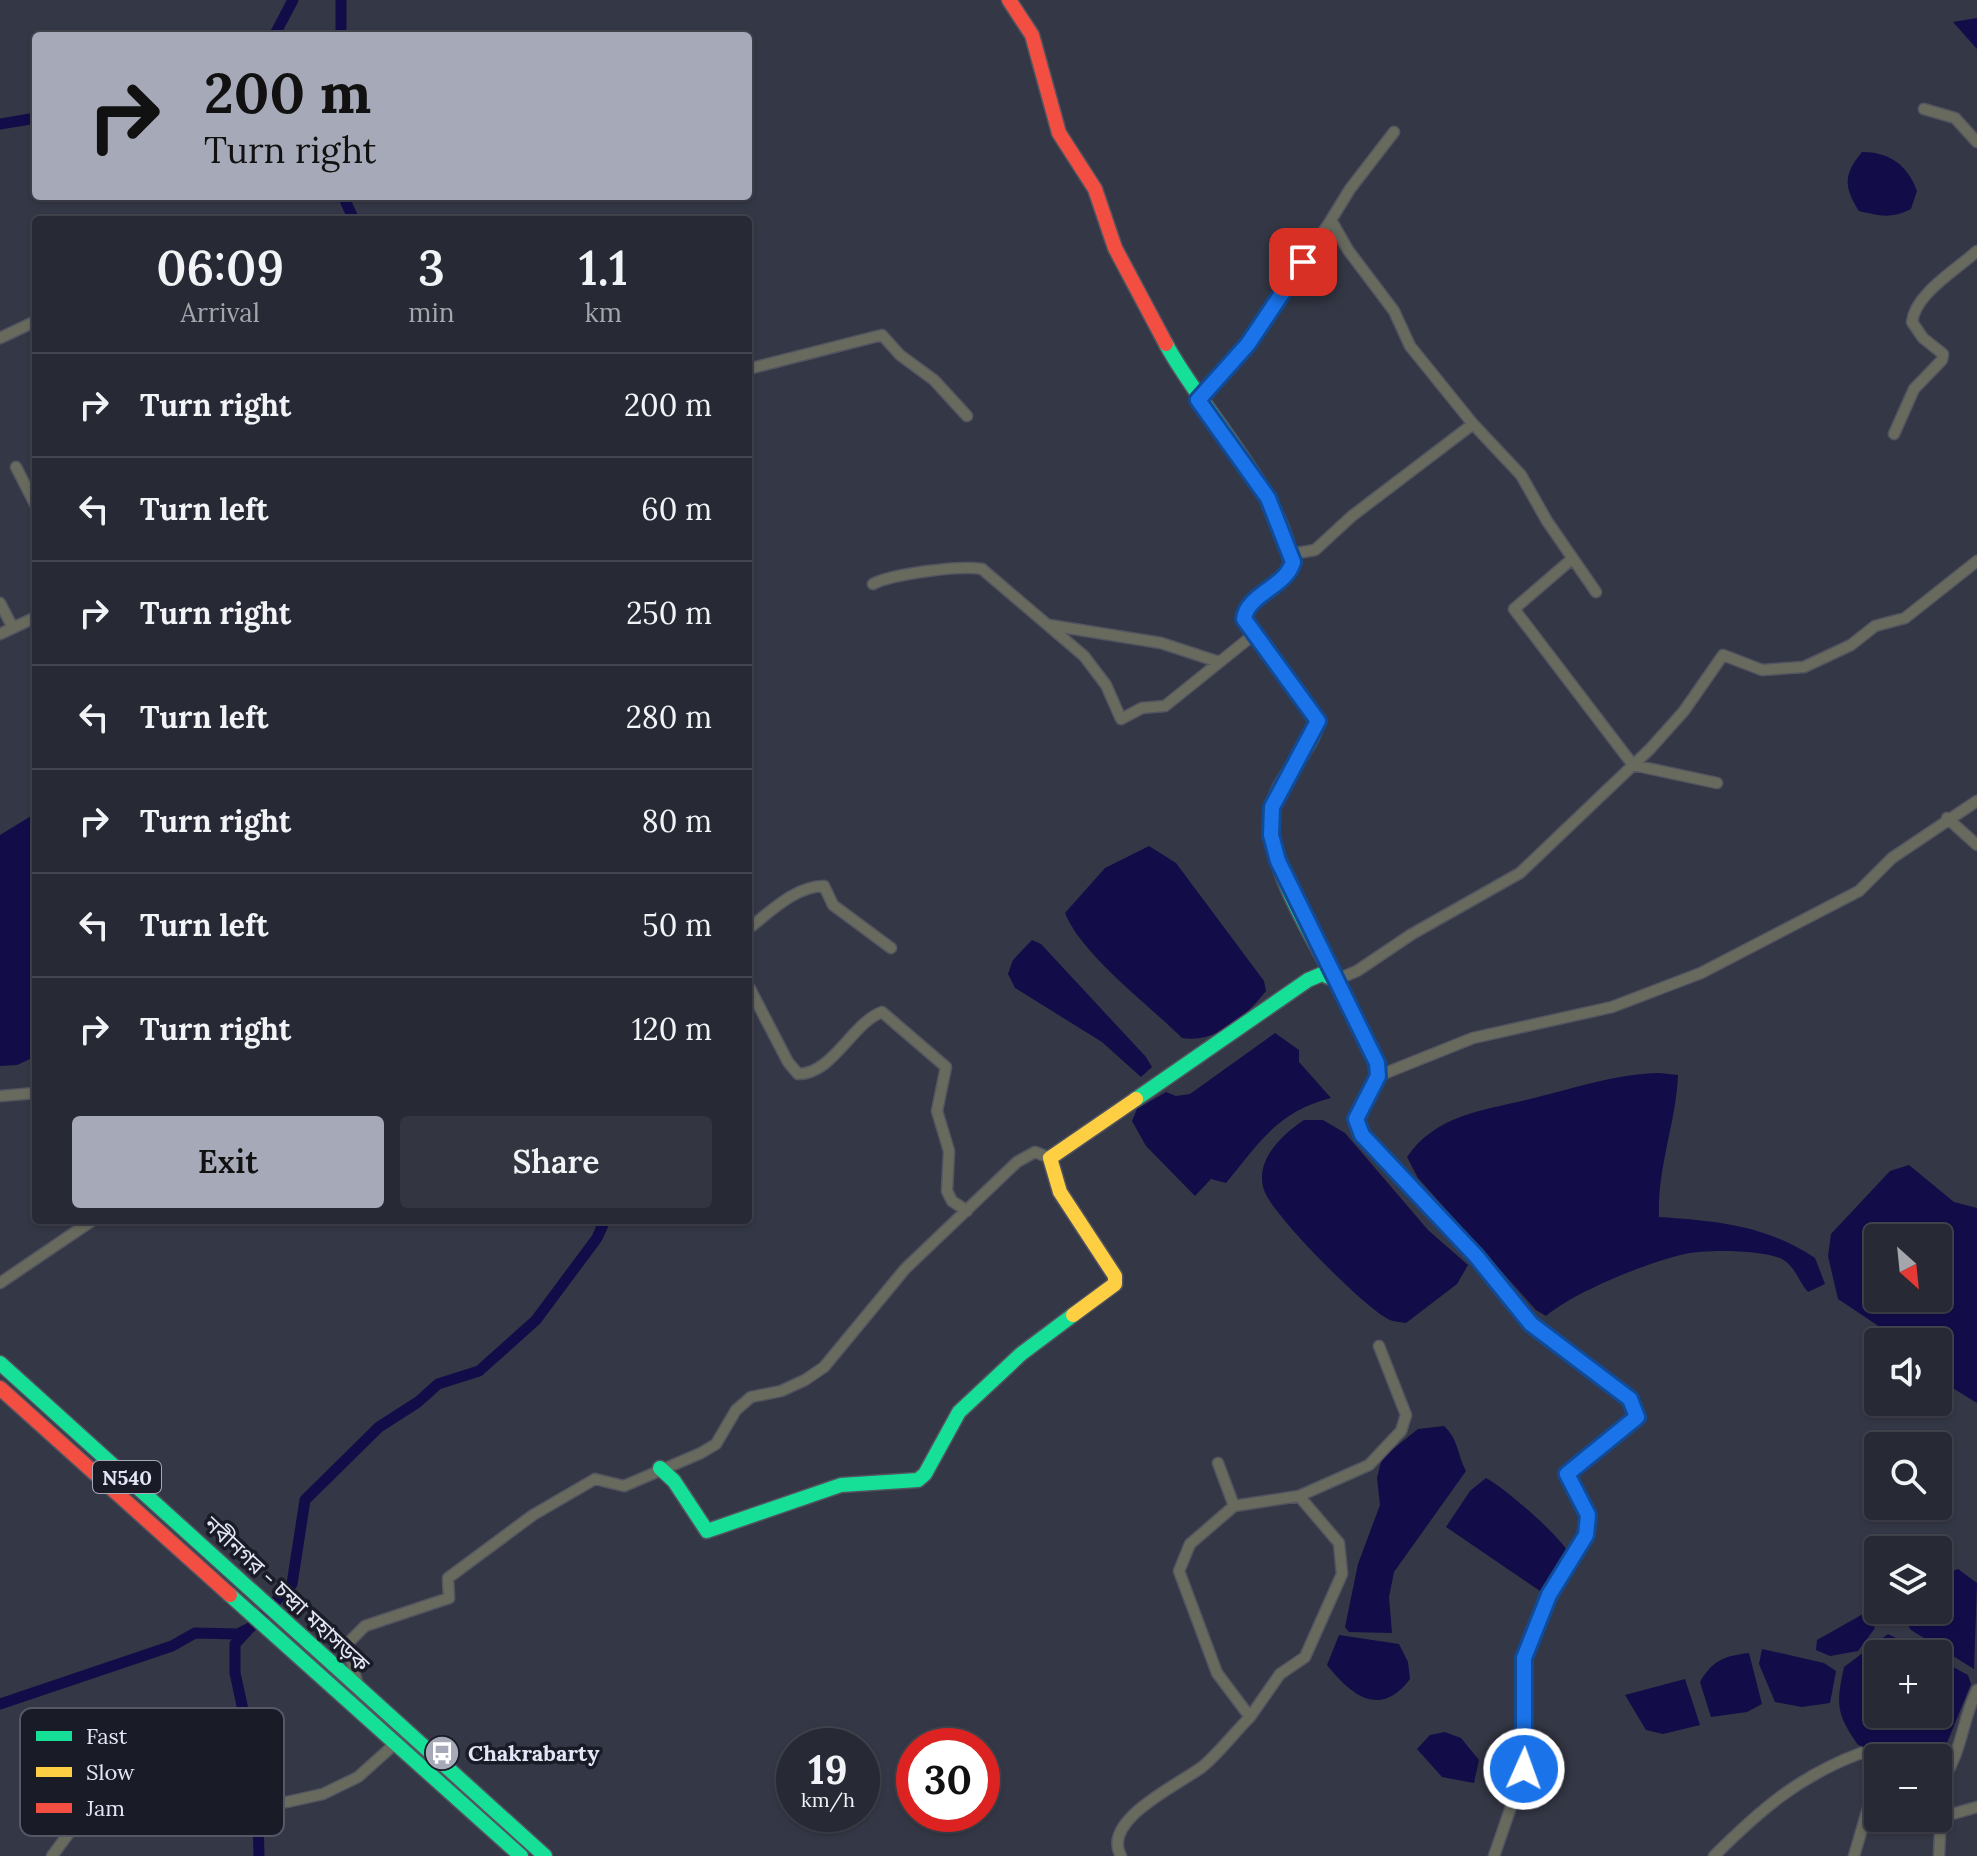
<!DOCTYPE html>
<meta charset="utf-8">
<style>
body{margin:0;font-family:Lora,"Noto Sans Bengali",serif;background:#333540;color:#f1f3f6;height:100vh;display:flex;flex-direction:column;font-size:30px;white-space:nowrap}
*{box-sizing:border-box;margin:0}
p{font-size:26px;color:#a4a6ac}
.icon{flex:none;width:44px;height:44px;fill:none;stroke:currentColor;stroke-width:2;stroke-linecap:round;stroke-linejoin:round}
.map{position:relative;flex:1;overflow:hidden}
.drawer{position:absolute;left:32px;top:216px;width:720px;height:1008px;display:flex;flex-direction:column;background:#272934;border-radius:8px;box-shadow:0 2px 6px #0004,0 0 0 2px #43454f}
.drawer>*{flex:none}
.banner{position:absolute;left:32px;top:32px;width:720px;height:168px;border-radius:8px;box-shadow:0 2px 6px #0004,0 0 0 2px #43454f;background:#a6a9b8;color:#111;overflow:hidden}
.needle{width:52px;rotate:153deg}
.controls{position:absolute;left:1864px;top:1224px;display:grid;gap:16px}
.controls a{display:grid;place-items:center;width:88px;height:88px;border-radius:8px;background:#272934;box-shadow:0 2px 6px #0004,0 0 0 2px #43454f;font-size:40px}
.speed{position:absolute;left:776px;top:1728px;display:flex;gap:16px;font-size:40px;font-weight:700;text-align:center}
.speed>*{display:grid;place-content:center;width:104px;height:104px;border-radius:50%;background:#272934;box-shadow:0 2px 6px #0004,0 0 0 2px #43454f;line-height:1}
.speed small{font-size:20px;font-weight:400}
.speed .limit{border:12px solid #d22;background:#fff;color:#111}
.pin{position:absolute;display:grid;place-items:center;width:68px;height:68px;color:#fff;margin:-34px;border-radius:16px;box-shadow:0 4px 12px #0006}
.me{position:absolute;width:88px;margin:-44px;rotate:2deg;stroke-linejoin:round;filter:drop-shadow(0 0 6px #0008)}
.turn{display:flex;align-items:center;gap:28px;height:168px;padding:0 40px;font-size:36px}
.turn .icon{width:104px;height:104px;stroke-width:2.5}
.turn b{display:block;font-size:56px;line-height:68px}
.eta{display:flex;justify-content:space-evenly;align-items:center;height:136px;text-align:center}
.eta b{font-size:48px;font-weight:600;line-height:56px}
.action{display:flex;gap:16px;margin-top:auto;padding:16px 40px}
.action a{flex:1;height:92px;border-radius:8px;background:#a6a9b8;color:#111;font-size:32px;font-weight:600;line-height:92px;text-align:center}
.action a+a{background:#333540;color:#f1f3f6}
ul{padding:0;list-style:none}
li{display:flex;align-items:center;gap:24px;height:104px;padding:0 40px;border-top:2px solid #43454f}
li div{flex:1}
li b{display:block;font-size:30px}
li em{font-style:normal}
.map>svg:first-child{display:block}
.water{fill:#120c49;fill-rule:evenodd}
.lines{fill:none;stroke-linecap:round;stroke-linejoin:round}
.canal{stroke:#120c49;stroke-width:11}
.street-casing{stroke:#525460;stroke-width:13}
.fast-casing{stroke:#525460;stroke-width:17}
.slow-casing{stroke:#525460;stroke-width:17}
.jam-casing{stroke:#525460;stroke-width:17}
.street{stroke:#686a5e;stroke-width:10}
.fast{stroke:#16e098;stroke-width:14}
.slow{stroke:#ffcf43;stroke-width:14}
.jam{stroke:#f24e42;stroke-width:14}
.route-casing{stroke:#114b97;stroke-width:20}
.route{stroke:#1a73e8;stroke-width:14}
.labels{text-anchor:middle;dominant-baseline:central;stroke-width:7;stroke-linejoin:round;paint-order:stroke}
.shield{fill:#191b27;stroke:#a6a9b8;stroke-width:2}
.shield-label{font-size:20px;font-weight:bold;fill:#e3e6f6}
.street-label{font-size:22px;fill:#e3e6f6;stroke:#191b27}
.poi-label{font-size:22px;font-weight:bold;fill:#e3e6f6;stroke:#191b27;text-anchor:start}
.key{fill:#191b27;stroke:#565865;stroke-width:2}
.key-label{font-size:22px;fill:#e3e6f6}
</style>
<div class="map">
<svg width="1977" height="1856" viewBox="0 0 1977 1856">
<rect width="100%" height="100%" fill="#343745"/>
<path class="water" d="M1977 18V49L1953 22Z
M1862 152C1889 152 1908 165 1917 191L1911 209C1891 219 1880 216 1859 211 1843 186 1844 174 1862 152Z
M36 813V1056L17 1065 0 1066V835Z
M1149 846 1176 863 1264 981 1266 991C1246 1016 1216 1044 1182 1038 1149 1005 1081 954 1065 913L1105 868Z
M1032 940 1041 944 1146 1057 1152 1067 1141 1077 1102 1042 1015 988 1008 974 1013 960Z
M1275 1033 1299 1050V1062L1331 1098C1278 1111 1259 1143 1226 1183L1211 1179 1195 1196 1146 1146 1132 1121 1137 1109 1166 1092 1176 1096 1190 1094Z
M1659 1073 1678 1075C1676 1123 1657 1168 1659 1217 1717 1221 1765 1225 1815 1258L1825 1284 1808 1292C1799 1282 1795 1266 1782 1259 1764 1250 1706 1249 1685 1254 1648 1262 1574 1292 1546 1316L1536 1310 1418 1178 1407 1157C1438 1112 1490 1110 1538 1097 1578 1087 1616 1074 1659 1073Z
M1304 1120H1323L1345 1133 1428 1230 1468 1265 1457 1284 1406 1323C1401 1322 1393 1322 1388 1319 1364 1307 1272 1215 1264 1190 1254 1160 1283 1134 1304 1120Z
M1909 1165 1954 1202 1977 1208V1403L1938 1379V1342H1894L1877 1325 1838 1299 1828 1256 1831 1234 1890 1171ZM1938 1238V1298H1878V1238Z
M1444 1426C1459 1440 1457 1454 1466 1471L1394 1572 1389 1597 1392 1633 1349 1632 1345 1627 1358 1564 1380 1505 1377 1478 1382 1458 1418 1429Z
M1486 1478C1506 1489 1555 1532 1567 1550L1550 1583 1540 1591 1446 1527 1470 1491Z
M1958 1569 1977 1583 1974 1669 1911 1630 1906 1622 1912 1610H1938V1583L1947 1573Z
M1878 1589V1610H1900L1890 1625 1879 1623 1868 1609 1871 1596Z
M1863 1614 1875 1628 1858 1651 1830 1656 1816 1650 1817 1640Z
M1888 1634 1929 1654H1878V1714H1938V1659L1968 1675 1971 1684 1938 1765V1758H1904L1858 1745C1836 1713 1836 1705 1844 1667Z
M1339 1635 1399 1644 1408 1662 1410 1679C1380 1719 1351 1695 1327 1665Z
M1762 1649 1824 1663 1836 1671 1830 1703 1802 1707 1775 1702 1759 1664Z
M1749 1653 1762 1704 1747 1712 1711 1717 1700 1682C1713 1660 1724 1656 1749 1653Z
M1685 1679 1700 1725 1663 1734 1646 1730 1625 1695Z
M1445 1732 1461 1738 1479 1760 1474 1783 1442 1777 1417 1749 1430 1735Z"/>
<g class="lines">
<path class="canal" d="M274 36 293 0
M341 36V0
M0 124 36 118
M343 196 354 220
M247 1631 235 1644V1673L257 1774
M0 1704 172 1646 195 1633 238 1634 250 1628 292 1584 305 1500 379 1427 418 1402 438 1384 479 1371 536 1320 597 1238 605 1220
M258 1814 259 1856"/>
<g class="street-casing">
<path id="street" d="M1924 109 1955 118 1977 142
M1394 132 1350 189 1331 220 1348 250 1394 311 1410 346 1473 424 1521 475 1547 521 1596 592
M0 338 34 322
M748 369 882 335 900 355 934 380 967 416
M1198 400 1248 344 1331 220
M1894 434 1914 389 1942 360 1943 354 1923 338 1912 322C1915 294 1956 270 1977 251
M16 467 36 506
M1291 554 1315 550 1352 516 1473 424
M1572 559 1514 609 1633 765 1717 783
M873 584C891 574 961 565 982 569L1084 656 1106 685 1121 719 1142 708 1165 706 1252 636
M0 603 13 628
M1049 625 1161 643 1219 662
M0 634 36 617
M1947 818 1977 845
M748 929C769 913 795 886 824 886L833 905 891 948
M748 985 788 1062 798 1074C833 1074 852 1023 882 1012L946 1067 937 1111 949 1151 947 1191 952 1201 967 1211
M1378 1076 1473 1038 1612 1007 1701 973 1859 891 1892 858 1977 801
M0 1096 36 1093
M0 1283 93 1220
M1234 1506 1299 1496 1369 1465 1401 1431 1406 1415 1379 1346
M357 1682 347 1644 365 1626 449 1598 448 1578 533 1515 595 1479 624 1486 701 1453 716 1444 736 1410 751 1397 781 1391 805 1380 824 1367 905 1269 1017 1162 1035 1152 1050 1158
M1250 1717 1280 1674 1305 1657 1342 1574 1339 1543 1299 1496
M1945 1816 1977 1807
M52 1856 72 1829 96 1816 191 1802H287L323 1794 358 1777 397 1742
M1121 1856C1100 1820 1180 1784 1202 1767 1219 1753 1234 1733 1250 1717L1217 1673 1179 1571 1190 1544 1234 1506 1218 1463
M1494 1856 1524 1769V1658L1549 1595 1586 1535 1588 1515 1567 1474 1637 1417 1630 1399 1531 1324 1476 1256 1362 1135 1356 1119 1378 1076 1377 1063 1335 980 1357 971 1412 934 1520 873 1650 749 1684 711 1723 655 1762 670 1804 667 1851 645 1875 626 1905 618 1977 561
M1714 1856C1760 1810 1799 1776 1861 1753L1878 1760
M1854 1856 1878 1774
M1939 1856 1940 1833 1945 1816 1942 1780C1962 1753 1962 1720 1977 1690"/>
</g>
<g class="fast-casing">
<path id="fast" d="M1136 1099 1308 980 1322 974 1335 980C1311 932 1255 851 1276 796 1286 769 1311 750 1318 721L1244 619 1247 609 1291 569C1291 502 1198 406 1166 344
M0 1363 545 1856
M660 1468 674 1481 707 1531 841 1485 918 1480 925 1474 959 1412 1021 1354 1073 1315
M230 1595 521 1856"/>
</g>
<g class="slow-casing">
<path id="slow" d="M1073 1315 1115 1284V1276L1060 1192 1050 1158 1136 1099"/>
</g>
<g class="jam-casing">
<path id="jam" d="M1009 0 1032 35 1059 133 1095 189 1115 248 1166 344
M0 1388 230 1595"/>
</g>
<use href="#street" class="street"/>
<use href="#fast" class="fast"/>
<use href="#slow" class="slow"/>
<use href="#jam" class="jam"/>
</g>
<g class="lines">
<g class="route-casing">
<path id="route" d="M1303 262 1248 344 1198 400 1268 498 1293 562C1286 587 1247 594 1244 619L1318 721 1272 807 1271 835 1278 861 1377 1063 1378 1076 1356 1119 1362 1135 1476 1256 1531 1324 1630 1399 1637 1417 1567 1474 1588 1515 1586 1535 1549 1595 1524 1658V1769"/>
</g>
<use href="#route" class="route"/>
</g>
<defs>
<g id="bus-disc" transform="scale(1.8)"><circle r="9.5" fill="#a6a9b8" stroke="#191b27"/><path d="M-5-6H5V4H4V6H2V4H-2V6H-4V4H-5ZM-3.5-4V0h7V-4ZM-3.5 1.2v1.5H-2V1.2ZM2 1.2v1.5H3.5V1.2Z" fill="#fff"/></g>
</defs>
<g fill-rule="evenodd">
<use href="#bus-disc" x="442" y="1753"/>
</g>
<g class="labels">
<rect class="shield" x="93" y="1461" width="68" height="32" rx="6"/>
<g class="shield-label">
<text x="127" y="1477">N540</text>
</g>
<g class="street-label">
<text transform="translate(287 1594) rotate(43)">নবীনগর - চন্দ্রা মহাসড়ক</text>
</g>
<g class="poi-label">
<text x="468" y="1753">Chakrabarty</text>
</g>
</g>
<rect x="20" y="1708" width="264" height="128" rx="12" class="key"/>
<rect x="36" y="1731" width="36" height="10" fill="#16e098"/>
<rect x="36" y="1767" width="36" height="10" fill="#ffcf43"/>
<rect x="36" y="1803" width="36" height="10" fill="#f24e42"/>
<g class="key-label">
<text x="86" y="1744">Fast</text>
<text x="86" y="1780">Slow</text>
<text x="86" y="1816">Jam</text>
</g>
</svg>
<div class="controls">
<a><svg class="needle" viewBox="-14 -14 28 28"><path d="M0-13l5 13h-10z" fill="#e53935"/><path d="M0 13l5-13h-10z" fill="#a4a6ac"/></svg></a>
<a><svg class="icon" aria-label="sound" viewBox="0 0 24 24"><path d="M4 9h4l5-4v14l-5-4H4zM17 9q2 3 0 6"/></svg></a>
<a><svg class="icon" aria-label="search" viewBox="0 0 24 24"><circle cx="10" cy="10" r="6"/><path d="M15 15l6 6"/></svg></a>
<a><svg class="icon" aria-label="layers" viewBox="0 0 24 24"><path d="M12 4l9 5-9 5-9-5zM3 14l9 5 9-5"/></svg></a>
<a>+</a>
<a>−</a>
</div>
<div class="speed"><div>19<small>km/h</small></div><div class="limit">30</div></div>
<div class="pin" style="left:1303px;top:262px;background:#d93025"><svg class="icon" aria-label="arrive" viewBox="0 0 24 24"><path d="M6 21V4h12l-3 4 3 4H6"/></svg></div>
<svg class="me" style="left:1524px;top:1769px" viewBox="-20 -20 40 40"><circle r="17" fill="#1a73e8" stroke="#fff" stroke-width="3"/><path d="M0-11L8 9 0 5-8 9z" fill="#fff"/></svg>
<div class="banner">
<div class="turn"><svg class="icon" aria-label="right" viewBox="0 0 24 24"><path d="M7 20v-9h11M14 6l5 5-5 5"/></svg><div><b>200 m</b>Turn right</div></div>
</div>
<section class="drawer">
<div class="eta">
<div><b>06:09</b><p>Arrival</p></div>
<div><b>3</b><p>min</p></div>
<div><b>1.1</b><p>km</p></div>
</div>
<ul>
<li><svg class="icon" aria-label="right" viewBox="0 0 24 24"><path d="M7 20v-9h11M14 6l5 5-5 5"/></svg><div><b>Turn right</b></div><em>200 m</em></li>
<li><svg class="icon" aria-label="left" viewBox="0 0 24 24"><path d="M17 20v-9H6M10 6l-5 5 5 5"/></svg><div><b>Turn left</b></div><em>60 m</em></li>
<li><svg class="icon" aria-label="right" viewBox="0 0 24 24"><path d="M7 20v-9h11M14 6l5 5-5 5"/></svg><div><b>Turn right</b></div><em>250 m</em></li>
<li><svg class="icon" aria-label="left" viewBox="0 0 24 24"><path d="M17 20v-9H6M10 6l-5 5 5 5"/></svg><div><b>Turn left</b></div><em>280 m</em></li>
<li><svg class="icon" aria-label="right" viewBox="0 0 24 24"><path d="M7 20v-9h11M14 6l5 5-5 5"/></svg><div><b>Turn right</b></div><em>80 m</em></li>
<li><svg class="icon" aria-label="left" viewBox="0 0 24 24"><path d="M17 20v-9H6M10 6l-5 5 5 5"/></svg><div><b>Turn left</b></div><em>50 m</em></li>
<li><svg class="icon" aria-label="right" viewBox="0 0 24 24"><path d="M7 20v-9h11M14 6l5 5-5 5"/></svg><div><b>Turn right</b></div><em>120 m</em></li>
</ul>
<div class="action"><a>Exit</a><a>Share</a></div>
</section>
</div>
